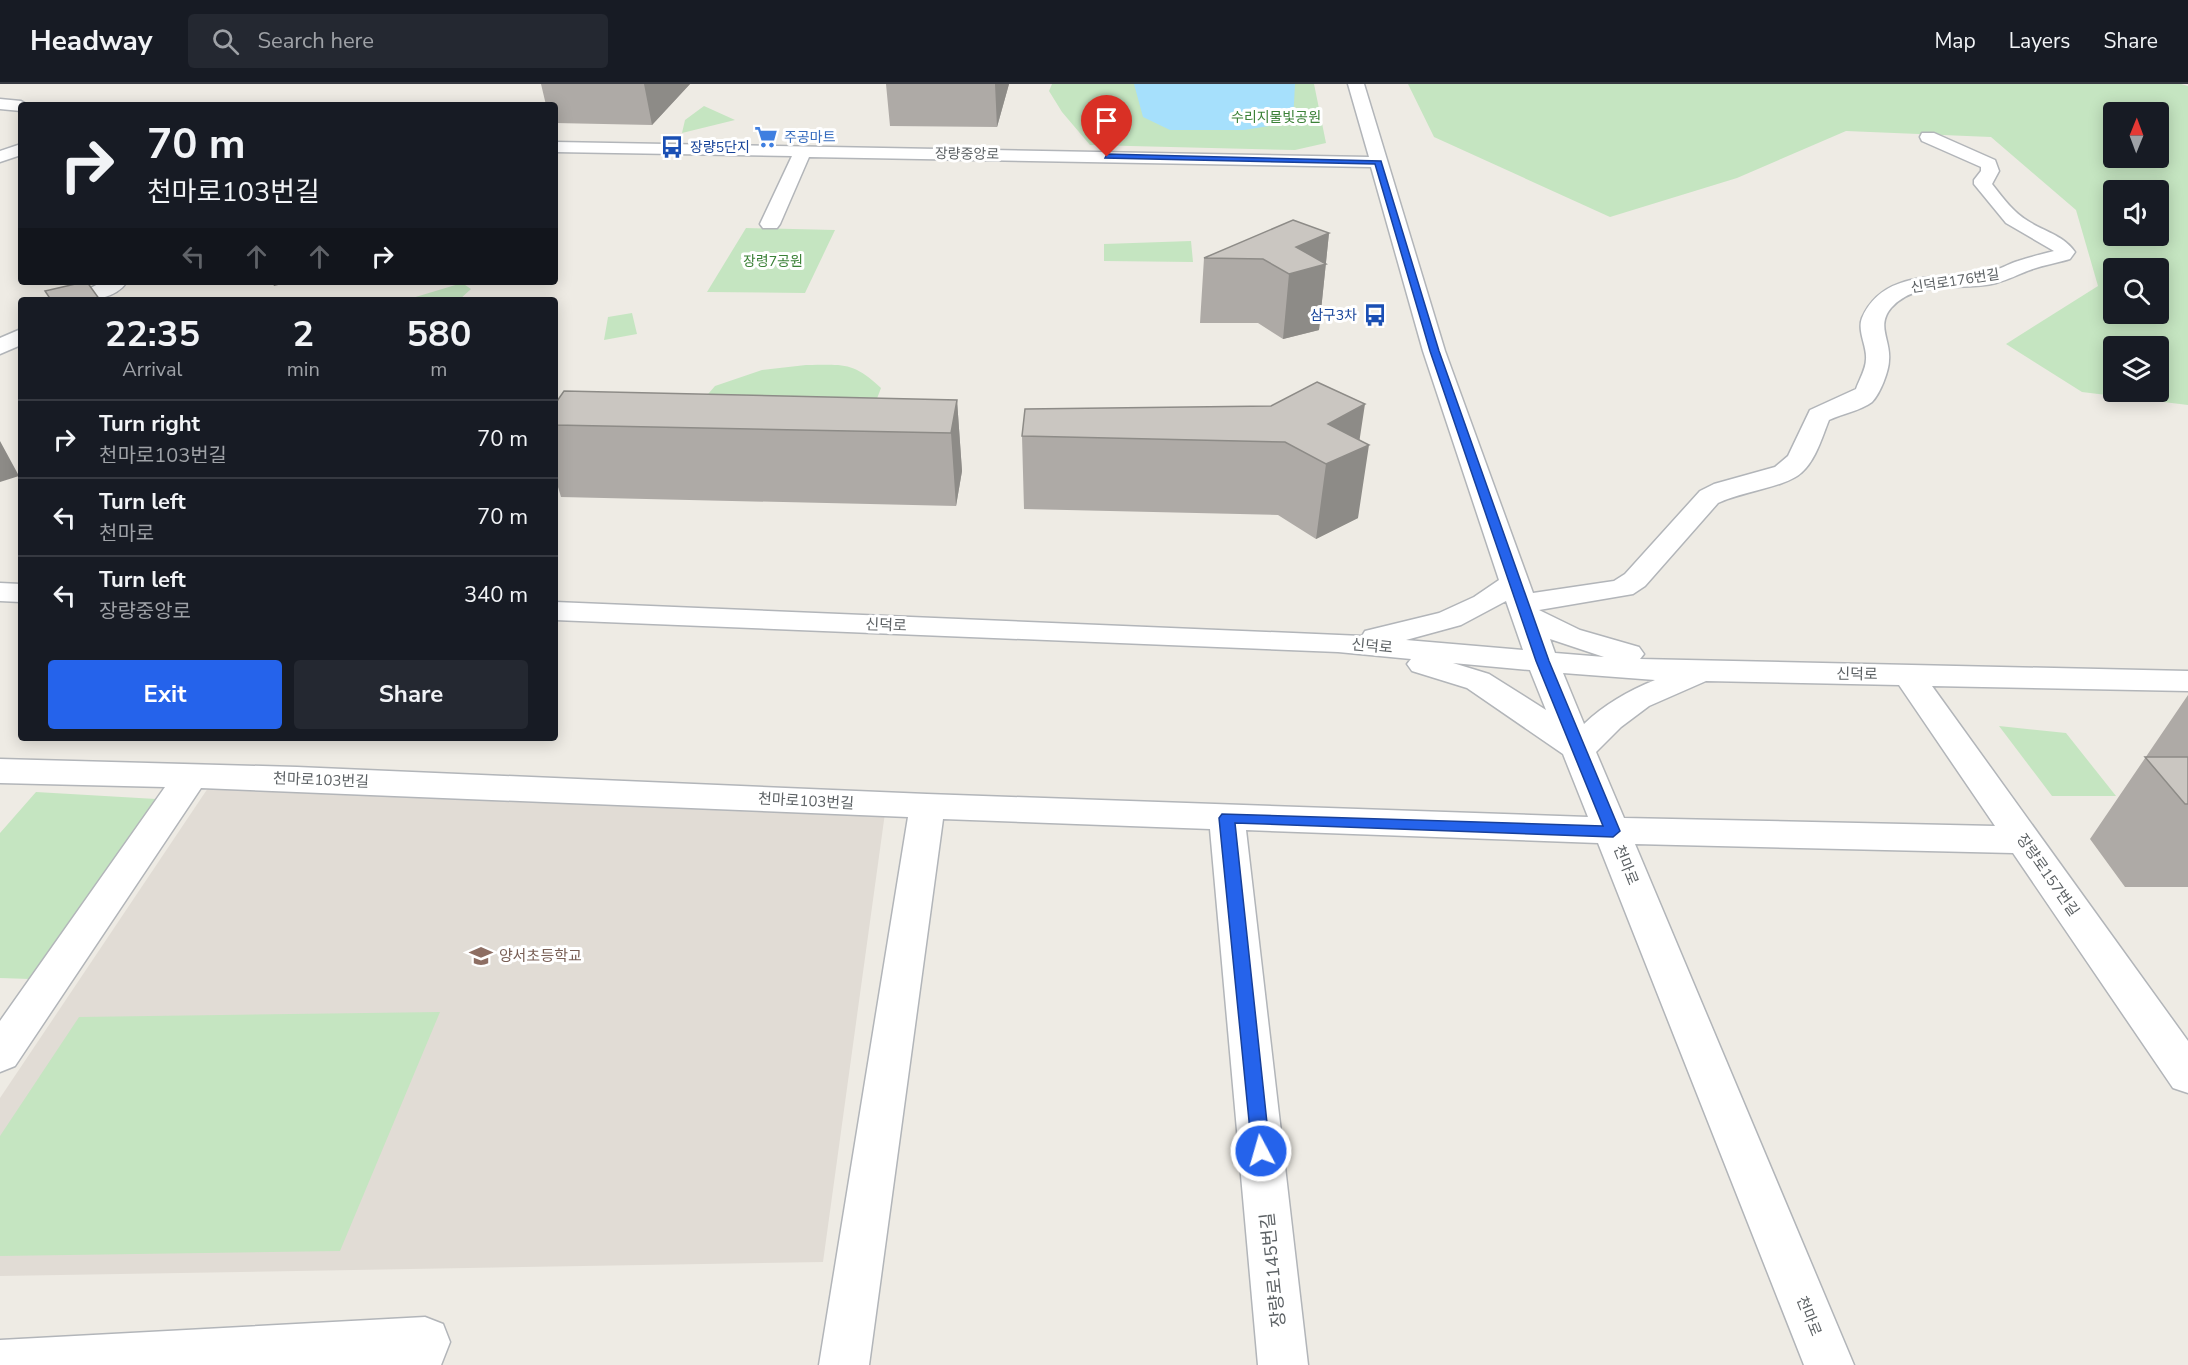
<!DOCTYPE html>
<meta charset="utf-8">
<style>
body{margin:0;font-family:"Nunito Sans","Noto Sans KR",sans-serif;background:#242831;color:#f1f3f6;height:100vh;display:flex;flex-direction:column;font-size:22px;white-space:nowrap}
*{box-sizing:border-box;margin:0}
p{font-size:20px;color:#9ea1a6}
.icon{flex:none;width:33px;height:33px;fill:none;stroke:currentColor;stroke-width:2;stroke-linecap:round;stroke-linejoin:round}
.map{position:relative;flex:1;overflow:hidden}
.sheet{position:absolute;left:18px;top:213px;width:540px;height:444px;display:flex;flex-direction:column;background:#171b24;border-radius:6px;box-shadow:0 3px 15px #0003}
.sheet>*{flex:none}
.top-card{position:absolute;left:18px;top:18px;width:540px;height:183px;border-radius:6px;box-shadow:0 3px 15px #0003;background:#171b24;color:#f1f3f6;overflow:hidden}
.needle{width:39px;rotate:1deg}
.tools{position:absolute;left:2103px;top:18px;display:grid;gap:12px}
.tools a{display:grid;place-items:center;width:66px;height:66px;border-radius:6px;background:#171b24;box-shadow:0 3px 15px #0003;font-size:30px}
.pin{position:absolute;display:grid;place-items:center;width:51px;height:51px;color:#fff;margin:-62px -26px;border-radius:50% 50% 50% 0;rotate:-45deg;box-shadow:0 0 6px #0007}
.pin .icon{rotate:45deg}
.me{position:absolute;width:66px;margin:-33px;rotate:354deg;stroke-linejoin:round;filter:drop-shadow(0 0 4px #0008)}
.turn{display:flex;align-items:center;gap:21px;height:126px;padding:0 30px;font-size:27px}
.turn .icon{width:78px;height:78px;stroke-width:2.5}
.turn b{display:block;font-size:42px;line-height:51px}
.lanes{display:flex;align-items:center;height:57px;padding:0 30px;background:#0003;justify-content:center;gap:30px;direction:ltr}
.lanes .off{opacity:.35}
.eta{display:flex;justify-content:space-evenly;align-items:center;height:102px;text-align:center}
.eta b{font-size:36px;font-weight:700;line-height:42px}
.cta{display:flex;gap:12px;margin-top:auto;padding:12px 30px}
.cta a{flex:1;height:69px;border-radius:6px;background:#2563eb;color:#fff;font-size:24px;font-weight:700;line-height:69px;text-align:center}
.cta a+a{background:#242831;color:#f1f3f6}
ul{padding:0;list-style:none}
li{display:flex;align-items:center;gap:18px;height:78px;padding:0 30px;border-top:2px solid #363941}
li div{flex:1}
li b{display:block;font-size:22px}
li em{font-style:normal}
header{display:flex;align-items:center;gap:36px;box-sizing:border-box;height:84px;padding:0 30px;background:#171b24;border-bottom:2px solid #363941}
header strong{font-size:28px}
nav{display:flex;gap:33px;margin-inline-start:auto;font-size:21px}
.search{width:420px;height:54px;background:#242831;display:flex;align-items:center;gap:15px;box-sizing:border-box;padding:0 21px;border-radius:6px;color:#9ea1a6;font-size:22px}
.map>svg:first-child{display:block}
.education{fill:#e1dcd5}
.green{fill:#c5e5c1;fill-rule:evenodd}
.water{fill:#a6e0fc}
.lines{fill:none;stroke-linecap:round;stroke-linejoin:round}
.minor-casing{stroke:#b2b5b9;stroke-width:3}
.minor{fill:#fff;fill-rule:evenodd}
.wall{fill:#aeaaa6}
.shaded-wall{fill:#8d8b87}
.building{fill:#cac6c1;stroke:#8d8b87;stroke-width:1.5}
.route{fill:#2563eb;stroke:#184099;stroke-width:1.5}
.labels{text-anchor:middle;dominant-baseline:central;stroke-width:6;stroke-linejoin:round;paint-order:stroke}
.far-park-label{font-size:14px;fill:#3b8137;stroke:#fff}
.far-shop-label{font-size:14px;fill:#366cbe;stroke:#fff;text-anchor:start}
.far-transit-label{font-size:14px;fill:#164399;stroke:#fff;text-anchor:start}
.far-street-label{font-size:14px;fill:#5c6164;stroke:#fff}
.street-label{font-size:15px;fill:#5c6164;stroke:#fff}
.education-label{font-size:15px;fill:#785e54;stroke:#fff;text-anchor:start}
.near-street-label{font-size:18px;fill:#5c6164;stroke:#fff}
</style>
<header>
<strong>Headway</strong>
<div class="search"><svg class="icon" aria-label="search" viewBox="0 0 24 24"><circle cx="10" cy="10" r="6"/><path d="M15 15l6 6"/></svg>Search here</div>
<nav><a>Map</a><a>Layers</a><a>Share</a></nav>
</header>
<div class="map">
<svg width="2188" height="1281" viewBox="0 0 2188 1281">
<rect width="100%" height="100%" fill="#eeebe4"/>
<path class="education" d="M208 704 885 729 823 1178 0 1192V1014Z"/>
<path class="green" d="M1052 0H1314L1326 59 1295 66 1090 61 1062 28 1049 7Z
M1408 0H2181L2188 2V321L2082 308 2006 260 2098 202 2076 126 1991 53 1846 47 1737 94 1610 133 1434 53ZM2114 28H2158V74H2114ZM2114 106H2158V152H2114ZM2114 184H2158V230H2114ZM2114 262H2158V308H2114Z
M704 22 735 36 682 49 685 36Z
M746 144 835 146 805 209 707 208Z
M1191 157 1193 178 1104 177V160Z
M462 199 471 205 459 216 409 215Z
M632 229 637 250 604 256 608 233Z
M806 281C843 281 852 277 881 304L873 325 696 324 715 302 762 286Z
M1999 642 2066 649 2116 712H2052Z
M36 708 156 715 30 895 0 894V749Z
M440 928 340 1167 0 1172V1052L79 933Z"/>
<path class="water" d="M1134 0H1295L1293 38 1244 46H1170L1143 33Z"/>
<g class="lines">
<g class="minor-casing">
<path id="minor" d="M1348 0H1364L1445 267 1533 509 1614 497 1625 490 1700 407 1714 400 1775 383 1788 372 1810 326 1856 305C1859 296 1866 285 1866 275 1867 262 1857 247 1862 234 1885 182 1945 197 1988 188 1999 186 2008 180 2018 177 2030 173 2042 170 2054 167L2006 139 1974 100V96L1981 87V83L1922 57 1920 53 1922 49H1934L1995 76 1999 87 1992 100C2003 114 2013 128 2028 137 2045 148 2063 151 2075 168L2070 175C2057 179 2043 181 2030 186 2019 190 2008 196 1996 199 1962 208 1918 194 1891 224 1876 242 1891 256 1889 276 1889 287 1880 310 1872 318 1862 326 1842 330 1829 336 1822 353 1816 376 1801 389 1786 403 1740 408 1718 419L1645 502 1633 510 1539 526 1580 546 1639 563 1644 570 1640 575 2188 587V607L1932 602 2188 957V1009L2173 1004 2013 769 1635 760 1854 1281H1804L1598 759 1246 746 1308 1281H1258L1210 745 943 735 869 1281H819L908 733 201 704 15 982 0 988V937L165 703 0 699V675L297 683 927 710 1588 733 1563 670 1467 604 1412 587 1407 580 1411 575 1338 568 555 536V518L1362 552 1365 547 1439 529 1474 513 1499 496 1423 267 1371 83 809 73 780 140 777 144H763L760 140 792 72 555 68V58L1369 73ZM1506 517 1523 566 1406 556 1461 541ZM1550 555 1604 573 1555 569ZM1453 579 1530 586 1546 626 1489 590ZM1563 589 1655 596C1628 607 1605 620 1584 640ZM1706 597 1899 601 1995 742 1624 734 1596 668 1621 643 1649 622Z
M0 15 21 17 28 21H21V27L0 25Z
M21 60V71L0 78V67Z
M102 198H127C115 215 93 216 74 216L77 211Z
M21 245V261L0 270V254Z
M0 499 21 500V518L0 517Z
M425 1233 443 1240 450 1258 441 1281H0V1256Z"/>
</g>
<use href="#minor" class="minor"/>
</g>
<path class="wall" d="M541 0H690L652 41 555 39V21H546Z
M886 0H1009L997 43 890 42Z
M1329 149 1319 246 1283 255 1258 239H1200L1204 174Z
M957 316 962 387 956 422 561 413 555 393V320Z
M1022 352 1359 356 1358 434 1316 455 1278 431 1024 425Z
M2188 611V803H2125L2090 755Z"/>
<path class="shaded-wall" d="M644 0H690L652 41Z
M995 0H1009L997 43Z
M1329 149 1319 246 1283 255 1289 190 1296 163Z
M272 198H291L274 202Z
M957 316 962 387 956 422 951 349Z
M1365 320 1358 366 1369 361 1358 434 1316 455 1326 380 1328 340Z
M0 357 19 392 0 398Z"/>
<path class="building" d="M1293 136 1329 149 1296 163 1326 180 1289 190 1263 175 1204 174Z
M84 198H87L100 216H51L45 207Z
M1317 298 1365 320 1328 340 1369 361 1326 380 1285 358 1022 352 1025 325 1271 322Z
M564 307 957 316 951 349 555 341V320Z
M2145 673H2188V720H2185Z"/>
<path class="route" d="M1107 70 1381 77 1439 267 1549 577 1620 747 1613 753 1235 739 1270 1067 1267 1073 1261 1075 1254 1073 1252 1067 1219 734 1222 730 1603 742 1536 577 1430 267 1375 80 1105 74Z"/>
<defs>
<g id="supermarket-bare" transform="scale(1.8)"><path d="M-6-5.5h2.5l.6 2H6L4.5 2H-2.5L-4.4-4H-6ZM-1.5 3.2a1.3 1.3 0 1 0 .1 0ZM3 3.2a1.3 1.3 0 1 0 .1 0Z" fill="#3f7fe0" stroke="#fff" stroke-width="2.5" paint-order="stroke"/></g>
<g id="bus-bare" transform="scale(1.8)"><path d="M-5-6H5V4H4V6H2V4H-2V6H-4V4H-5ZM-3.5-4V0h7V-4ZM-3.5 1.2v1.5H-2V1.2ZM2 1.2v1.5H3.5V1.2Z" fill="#1a4fb4" stroke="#fff" stroke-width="2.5" paint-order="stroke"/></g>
<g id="school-bare" transform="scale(1.8)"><path d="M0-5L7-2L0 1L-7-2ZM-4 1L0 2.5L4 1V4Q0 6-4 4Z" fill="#8d6e63" stroke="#fff" stroke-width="2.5" paint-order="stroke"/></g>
</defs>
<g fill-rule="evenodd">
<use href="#supermarket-bare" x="766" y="53"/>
<use href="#bus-bare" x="672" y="63"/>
<use href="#bus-bare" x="1375" y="231"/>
<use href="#school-bare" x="481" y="872"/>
</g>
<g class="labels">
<g class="far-park-label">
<text x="1276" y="33">수리지물빛공원</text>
<text x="773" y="177">장령7공원</text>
</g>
<g class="far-shop-label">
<text x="784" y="53">주공마트</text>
</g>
<g class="far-transit-label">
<text x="690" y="63">장량5단지</text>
<text x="1357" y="231" text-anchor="end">삼구3차</text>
</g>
<g class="far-street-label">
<text transform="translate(967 70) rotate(1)">장량중앙로</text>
<text transform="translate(1955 197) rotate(-9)">신덕로176번길</text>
</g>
<g class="street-label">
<text transform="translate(886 541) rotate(2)">신덕로</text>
<text transform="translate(1372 562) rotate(5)">신덕로</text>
<text transform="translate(1857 590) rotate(1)">신덕로</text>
<text transform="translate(321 696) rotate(2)">천마로103번길</text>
<text transform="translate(806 717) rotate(3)">천마로103번길</text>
<text transform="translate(1626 781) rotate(68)">천마로</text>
<text transform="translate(2048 791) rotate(55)">장량로157번길</text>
<text transform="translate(1809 1232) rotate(68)">천마로</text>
</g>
<g class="education-label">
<text x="499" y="872">양서초등학교</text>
</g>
<g class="near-street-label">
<text transform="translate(1273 1186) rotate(-96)">장량로145번길</text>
</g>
</g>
</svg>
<div class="tools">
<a><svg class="needle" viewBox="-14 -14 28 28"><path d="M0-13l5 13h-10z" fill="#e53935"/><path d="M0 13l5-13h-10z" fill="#9ea1a6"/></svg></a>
<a><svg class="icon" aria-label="sound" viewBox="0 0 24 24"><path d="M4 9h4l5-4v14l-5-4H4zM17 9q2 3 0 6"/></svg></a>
<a><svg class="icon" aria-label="search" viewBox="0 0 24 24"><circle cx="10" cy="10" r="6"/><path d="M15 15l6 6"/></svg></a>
<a><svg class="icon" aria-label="layers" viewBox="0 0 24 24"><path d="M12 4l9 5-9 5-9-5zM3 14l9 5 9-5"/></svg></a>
</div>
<div class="pin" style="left:1107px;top:73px;background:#d93025"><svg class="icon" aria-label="arrive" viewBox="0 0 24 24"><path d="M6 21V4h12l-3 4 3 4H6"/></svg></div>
<svg class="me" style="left:1261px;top:1067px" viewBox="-20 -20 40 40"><circle r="17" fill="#2563eb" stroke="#fff" stroke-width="3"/><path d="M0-11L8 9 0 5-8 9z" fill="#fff"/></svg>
<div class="top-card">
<div class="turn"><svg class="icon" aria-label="right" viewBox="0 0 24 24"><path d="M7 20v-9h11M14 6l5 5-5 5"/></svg><div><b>70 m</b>천마로103번길</div></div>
<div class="lanes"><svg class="icon off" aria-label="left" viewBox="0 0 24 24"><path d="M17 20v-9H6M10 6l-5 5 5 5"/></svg><svg class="icon off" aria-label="ahead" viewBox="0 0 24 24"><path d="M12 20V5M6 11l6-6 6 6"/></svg><svg class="icon off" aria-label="ahead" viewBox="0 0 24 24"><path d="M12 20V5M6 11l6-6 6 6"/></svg><svg class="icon" aria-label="right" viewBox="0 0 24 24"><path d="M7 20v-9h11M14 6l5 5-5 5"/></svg></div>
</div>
<section class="sheet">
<div class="eta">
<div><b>22:35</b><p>Arrival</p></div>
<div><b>2</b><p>min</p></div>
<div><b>580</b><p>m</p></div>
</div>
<ul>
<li><svg class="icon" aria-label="right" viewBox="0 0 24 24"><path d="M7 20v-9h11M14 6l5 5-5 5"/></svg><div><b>Turn right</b><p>천마로103번길</p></div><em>70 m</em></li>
<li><svg class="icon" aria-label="left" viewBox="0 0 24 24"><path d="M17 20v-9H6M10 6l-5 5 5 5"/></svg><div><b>Turn left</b><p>천마로</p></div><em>70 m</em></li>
<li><svg class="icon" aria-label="left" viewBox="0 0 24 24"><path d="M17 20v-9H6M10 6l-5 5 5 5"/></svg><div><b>Turn left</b><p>장량중앙로</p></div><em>340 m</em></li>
</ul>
<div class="cta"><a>Exit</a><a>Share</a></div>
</section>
</div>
